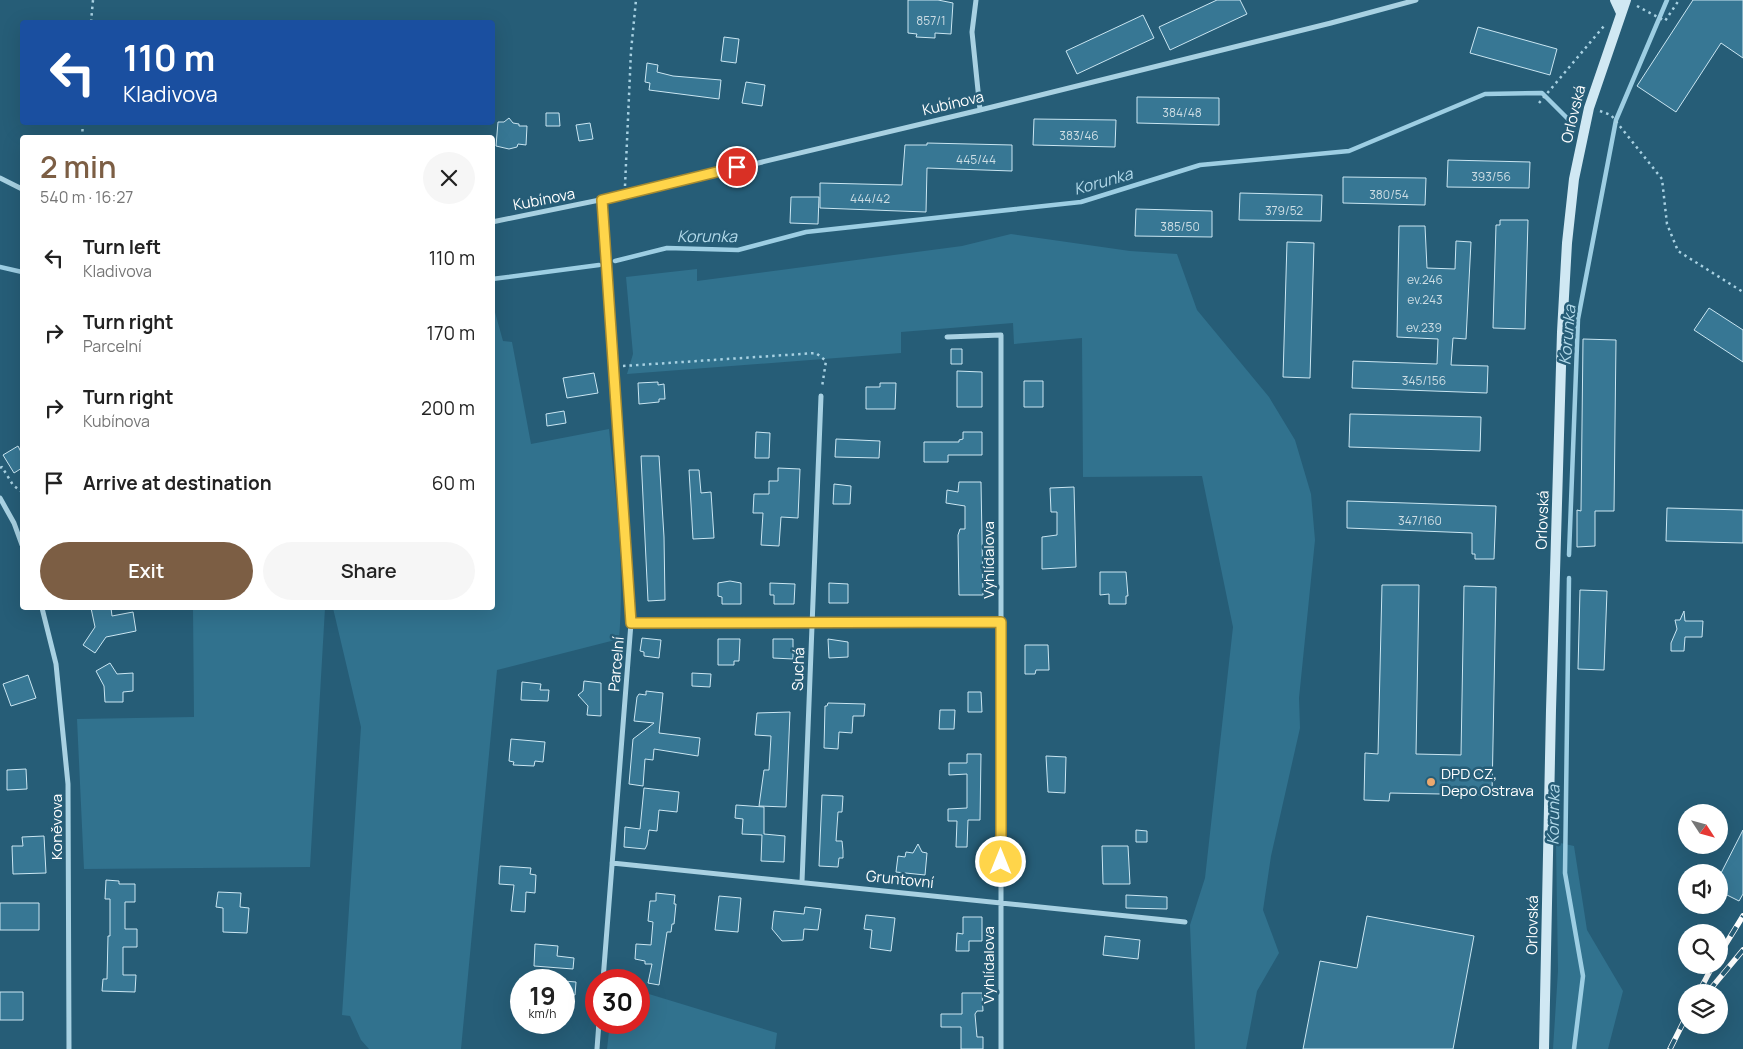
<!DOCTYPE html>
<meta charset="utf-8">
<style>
body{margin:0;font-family:Manrope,sans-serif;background:#f6f6f6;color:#222;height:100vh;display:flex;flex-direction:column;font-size:19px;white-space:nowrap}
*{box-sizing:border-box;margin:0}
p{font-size:16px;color:#767676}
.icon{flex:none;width:28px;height:28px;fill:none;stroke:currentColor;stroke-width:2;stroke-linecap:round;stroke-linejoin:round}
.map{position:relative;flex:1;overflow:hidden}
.details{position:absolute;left:20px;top:135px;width:475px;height:475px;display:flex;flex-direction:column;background:#fff;border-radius:5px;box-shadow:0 5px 20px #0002}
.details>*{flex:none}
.top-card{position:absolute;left:20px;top:20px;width:475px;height:105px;border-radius:5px;box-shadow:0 5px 20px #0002;background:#1a4fa0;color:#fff;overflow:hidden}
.needle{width:32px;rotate:126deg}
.tools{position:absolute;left:1678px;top:804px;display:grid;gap:10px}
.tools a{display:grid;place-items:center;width:50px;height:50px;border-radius:50%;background:#fff;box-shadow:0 5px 20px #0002;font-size:25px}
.speed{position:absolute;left:510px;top:969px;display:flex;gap:10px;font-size:25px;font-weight:700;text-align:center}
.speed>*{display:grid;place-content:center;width:65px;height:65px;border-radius:50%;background:#fff;box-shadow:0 5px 20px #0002;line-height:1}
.speed small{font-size:12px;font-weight:400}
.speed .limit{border:8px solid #d22;background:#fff;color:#111}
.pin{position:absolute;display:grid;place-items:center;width:42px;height:42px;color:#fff;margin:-21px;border:2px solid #fff;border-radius:50%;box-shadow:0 1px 5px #0007}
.me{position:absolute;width:55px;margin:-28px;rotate:0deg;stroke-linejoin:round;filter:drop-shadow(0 0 4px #0008)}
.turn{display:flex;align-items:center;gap:18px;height:105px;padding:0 20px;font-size:22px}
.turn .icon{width:65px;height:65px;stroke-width:2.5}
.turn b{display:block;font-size:35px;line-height:42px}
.round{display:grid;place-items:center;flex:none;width:52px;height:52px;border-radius:26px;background:#f6f6f6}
.summary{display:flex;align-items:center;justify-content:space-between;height:85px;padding:0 20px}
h1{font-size:30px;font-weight:600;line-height:38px;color:#7c5e44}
.primary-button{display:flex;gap:10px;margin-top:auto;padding:10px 20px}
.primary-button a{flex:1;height:58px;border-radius:30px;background:#7c5e44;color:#fff;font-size:20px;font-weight:600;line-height:58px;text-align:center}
.primary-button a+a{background:#f6f6f6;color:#222}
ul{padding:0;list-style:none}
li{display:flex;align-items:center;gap:15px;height:75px;padding:0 20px}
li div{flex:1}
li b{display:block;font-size:19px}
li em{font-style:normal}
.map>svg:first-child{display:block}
.green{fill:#31728e}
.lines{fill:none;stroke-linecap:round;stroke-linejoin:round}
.stream{stroke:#9dcee3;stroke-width:4.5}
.building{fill:#377794;stroke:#cae6f2}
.path{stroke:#a8d1e2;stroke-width:2.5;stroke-dasharray:2.5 4;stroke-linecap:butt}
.street{stroke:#a8d1e2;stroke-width:5}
.secondary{stroke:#d0e8f3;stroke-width:10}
.rail-casing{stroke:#fff;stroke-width:5.5}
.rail{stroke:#265d77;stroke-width:4;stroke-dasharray:11;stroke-linecap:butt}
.route-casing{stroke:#a68a30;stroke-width:12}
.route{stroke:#ffd54a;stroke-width:9}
.poi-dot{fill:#eba86e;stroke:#265d77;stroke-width:2}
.labels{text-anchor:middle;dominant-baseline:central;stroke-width:5;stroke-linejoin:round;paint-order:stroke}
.number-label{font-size:12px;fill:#cddde4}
.street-label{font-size:15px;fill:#fff;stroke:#265d77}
.poi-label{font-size:15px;fill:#fff;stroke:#265d77;text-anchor:start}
.water-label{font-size:16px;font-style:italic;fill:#b3daea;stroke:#265d77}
</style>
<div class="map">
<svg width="1743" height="1049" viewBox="0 0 1743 1049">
<rect width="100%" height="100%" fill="#265d77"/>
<path class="green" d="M1011 234 1130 251 1177 254 1197 310 1269 397 1295 440 1311 494 1315 540 1299 698 1300 728 1271 856 1263 910 1279 953 1257 991 1246 1049H1195L1190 925 1205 878 1233 627 1202 476 1083 477 1082 338 1014 344 1013 323 901 332V353L627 374 633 354 626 277 697 269V281L962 246Z
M493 305 503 341 512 342 531 444 609 429C616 499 625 568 619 639L497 670 461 1049H369L361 1040 350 1016 342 1015 361 727 333 608H492Z
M193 608H325L310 867 84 869 77 719 194 717Z
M1556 842 1574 846 1587 930 1623 991 1608 1049H1553L1558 971Z
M639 991 777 1033 775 1049H607L610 1023 639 1022Z"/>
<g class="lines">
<path class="stream" d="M615 261 667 248 738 250 806 232 1081 202 1200 165 1349 151 1485 94 1542 93 1575 126
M0 267 22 272
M492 279 599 265
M1569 555 1578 319 1616 120 1667 0
M1569 578 1565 873 1583 976 1574 1049"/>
</g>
<path class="building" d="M908 0H938L953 3 951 34 935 33V38L916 37 917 34 908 33Z
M1217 0H1240L1247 14 1170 50 1159 27Z
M1693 0H1743V58L1721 43 1676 112 1637 86Z
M1143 15 1154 38 1077 74 1066 51Z
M1478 27 1557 49 1550 75 1470 53Z
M724 37 739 39 736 63 721 61Z
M647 63 658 65 657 72 673 76 721 80 719 99 649 90 650 83 645 82Z
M746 82 765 85 762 106 742 103Z
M1137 97 1219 98V125L1137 123Z
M546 113H559L560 126H546Z
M509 118 513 123 519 124V126H527L526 145 518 144 517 147 509 149 496 146 498 122H504Z
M1034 119 1116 120 1115 147 1033 145Z
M590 123 593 139 579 141 576 125Z
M927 143 1012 145V171L927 168 926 212 820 208V183L902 185 905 145H927Z
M1448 160 1530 162 1529 188 1447 187Z
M1343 177 1426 178 1425 205 1343 203Z
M1240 193 1322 195 1321 221 1239 220Z
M791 197H819L818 224 790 223Z
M1136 209 1212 211V237L1135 236Z
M1500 220H1528L1525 329 1493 328 1496 225H1500Z
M1399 226H1425L1427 268 1455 269 1456 241 1471 242 1466 339 1453 338 1451 365 1488 366 1487 393 1352 388 1353 361 1437 364 1438 339 1397 337Z
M1287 242 1314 243 1310 378 1283 377Z
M1709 308 1743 330V362L1694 330Z
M1583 339 1616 340 1614 511H1595V546L1577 547V510L1581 511Z
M951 349H962V364H951Z
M957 371 982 372V407H957Z
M594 373 598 393 567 398 563 378Z
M1024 381H1043V407H1024Z
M658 382V385L664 384 665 399H659V402L639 404 638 383Z
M880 383H896L895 409H866V387H880Z
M564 411 566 423 547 426 546 414Z
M1350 414 1481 417 1480 451 1349 447Z
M756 432 770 433 769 458H755Z
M963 432H982V455H948V462H924V442H959V440L963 439Z
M836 439 880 441 879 458 835 457Z
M18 446 22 454V468L14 473 3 455Z
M641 456H659L664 537 665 600 648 601Z
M778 468 800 469 798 518 781 517 779 546 761 545 763 513H753L754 494H769V481H778Z
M689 470H699L701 493 711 492 714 538 693 539Z
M959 482H981L983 595H959L958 535 960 529H965V506L946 503 947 490 958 492Z
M834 484 851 486 850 504H833Z
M1074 487 1076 567 1042 569V537L1057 535V512H1051L1050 488Z
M1347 501 1496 506 1494 559H1475V554H1472V533L1347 528Z
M1667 508 1743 510V543L1666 541Z
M1100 572H1126L1128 596H1126V604H1109V594L1100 595Z
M730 581 741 583V604H722V597L718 596V583Z
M770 583 795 584 794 604H774V595H770Z
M829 583 848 584V603H829Z
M1382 585H1419L1416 754 1461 755 1464 586 1496 587 1492 795 1390 793 1389 801 1364 800 1365 753 1378 754Z
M1580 590 1607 591 1604 670 1578 669Z
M91 608H111L112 616 133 612 136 631 106 637 95 653 83 645 95 627Z
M1684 611 1685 621H1703L1702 637H1685L1684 651H1671V643L1677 629 1675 620H1680Z
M642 638 661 640 659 658 644 656V652L640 651Z
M718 639H740L739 661H734V665H718Z
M773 639H793V659L773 658Z
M828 639 848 642V657L829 658Z
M1025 645H1048L1049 670H1036L1035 674H1025Z
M110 663 117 674 133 673V691L123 692V702H105L104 686 96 671Z
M692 673 711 674 710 687 692 686Z
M28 675 36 698 11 706 3 684Z
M584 681 601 683V716L587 715 588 706 578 695 583 691Z
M522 682 541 684 540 690H549L548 701 521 700Z
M646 691 663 693 659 733 700 738 698 756 654 749 653 760 645 759 643 786 629 784 633 739 654 723 634 721 637 697 639 694 646 695Z
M968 692H981L982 712H968Z
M828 703 865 704 864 716H853L852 733 839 732 838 749 824 748 825 706H827Z
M940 710H955L954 729H939Z
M790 712 786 807 759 806 764 770H769L771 736 755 735 757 713Z
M511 739 545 742 543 762 535 761 534 766 513 765 514 762 509 761Z
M967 754H981L980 820H968L967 847H956L957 821H948V809L967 808V774L949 775V763H967Z
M1046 756 1066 757 1065 793 1048 792Z
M26 769 27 789 7 790V770Z
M644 788 679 792 677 812 659 810 657 831 649 830 647 845 645 849 624 847 625 827 640 829Z
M822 795 843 796 842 812H838L836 841H842L843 851V858H839L838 867 819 866Z
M736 805 764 807V834L785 836 784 862 761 861 762 835 742 834 743 819 735 818Z
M1136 830 1147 831V842H1136Z
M1743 830V894L1739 901 1719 891V877Z
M44 836 46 873 13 874 12 846H23L22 837Z
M918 844 922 852 927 853 925 875 896 872 898 856 905 857 906 852 913 853Z
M1102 846H1128L1130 884H1103Z
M500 866 531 868 530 874 536 875 535 893 526 892 525 912 511 911 514 885 499 884Z
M106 880 119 881V884H135V902H125V929H137V947H123V975H136L135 992 102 991 103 979H107L108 936H110V899H105Z
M218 892 241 893 240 907 249 908 247 933 223 932V908L216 907Z
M656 893 675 895 674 904H676L674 924H672L671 932H667L659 985 648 983 652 964H645V961L635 959 636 944 651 945 653 922 648 921 650 901H656Z
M1126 895 1167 897V909L1126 908Z
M719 896 741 898 738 932 715 930Z
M0 903H39V930H0Z
M805 907 821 909 818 930 804 929 803 940 782 941 772 929 774 911 804 914Z
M866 915 895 918 891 951 870 948 872 930 864 929Z
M1367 916 1474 936 1453 1049H1303L1320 961 1357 968Z
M963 917H982V941H969V951H956L957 933 963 934Z
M1105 936 1140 940 1138 959 1103 955Z
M535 944 558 946 557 956 574 958 573 969 534 966Z
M564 981 576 982 575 995 564 994Z
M0 992H23V1020H0Z
M962 993H982L983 1011H977L975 1014 977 1037H983V1049H961V1027H941V1014H962Z"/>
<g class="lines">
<path class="path" d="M1637 6 1665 21 1679 0
M91 22 93 0
M1539 103 1604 26
M1600 111 1611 115 1662 179 1667 224 1678 251 1743 292
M82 138 83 122
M625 186 631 51 636 0
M623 366 816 353 826 361 822 387
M0 468 2 467 13 485 22 492"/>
<path class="street" d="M976 0 972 32 980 110
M0 178 22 189
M602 200 631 623 603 980
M492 222 624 195 980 110 1331 23 1416 0
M947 337 1001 335V1049
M0 498 14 523 22 545
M42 608 56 664 68 784 69 1049
M631 623 1001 622
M612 863 1185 922
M802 882 821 396
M597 1049 599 1022"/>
<path class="secondary" d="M1615 0 1621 13
M1544 1049 1551 710 1562 332 1567 243 1574 179 1589 108 1626 0"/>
<g class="rail-casing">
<path id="rail" d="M1719 955 1743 916
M1699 992 1713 965
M1708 992 1743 950
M1670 1049 1686 1017"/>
</g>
<use href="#rail" class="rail"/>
</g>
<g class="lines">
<g class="route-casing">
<path id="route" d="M737 167 602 200 631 623 1001 622V862"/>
</g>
<use href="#route" class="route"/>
</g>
<circle class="poi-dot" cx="1431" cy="782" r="5"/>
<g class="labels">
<g class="number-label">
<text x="931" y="20">857/1</text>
<text x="1182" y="112">384/48</text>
<text x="1079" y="135">383/46</text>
<text x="976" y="159">445/44</text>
<text x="1491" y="176">393/56</text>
<text x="1389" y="194">380/54</text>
<text x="870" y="198">444/42</text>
<text x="1284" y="210">379/52</text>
<text x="1180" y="226">385/50</text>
<text x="1425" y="279">ev.246</text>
<text x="1425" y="299">ev.243</text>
<text x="1424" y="327">ev.239</text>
<text x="1424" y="380">345/156</text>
<text x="1420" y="520">347/160</text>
</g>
<g class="street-label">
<text transform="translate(953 103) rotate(-13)">Kubínova</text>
<text transform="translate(1573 114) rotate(-76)">Orlovská</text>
<text transform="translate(544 199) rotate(-11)">Kubínova</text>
<text transform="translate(1542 520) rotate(-88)">Orlovská</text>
<text transform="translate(988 560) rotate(-90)">Vyhlídalova</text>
<text transform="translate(616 664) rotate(-85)">Parcelní</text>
<text transform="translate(798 669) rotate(-88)">Suchá</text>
<text transform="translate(56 827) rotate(-90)">Koněvova</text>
<text transform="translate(900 879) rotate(6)">Gruntovní</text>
<text transform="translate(1532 925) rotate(-89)">Orlovská</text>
<text transform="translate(988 965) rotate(-90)">Vyhlídalova</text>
</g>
<g class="poi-label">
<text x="1441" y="773">DPD CZ,<tspan x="1441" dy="17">Depo Ostrava</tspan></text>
</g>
<g class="water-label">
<text transform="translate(1103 181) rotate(-16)">Korunka</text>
<text x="707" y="236">Korunka</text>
<text transform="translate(1567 335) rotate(-85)">Korunka</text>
<text transform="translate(1553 815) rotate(-89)">Korunka</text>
</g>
</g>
</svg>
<div class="tools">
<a><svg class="needle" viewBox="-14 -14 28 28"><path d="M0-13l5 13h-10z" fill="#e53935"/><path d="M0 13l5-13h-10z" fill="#767676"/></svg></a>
<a><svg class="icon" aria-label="sound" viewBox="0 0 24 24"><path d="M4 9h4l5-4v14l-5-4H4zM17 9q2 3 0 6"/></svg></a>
<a><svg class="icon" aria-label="search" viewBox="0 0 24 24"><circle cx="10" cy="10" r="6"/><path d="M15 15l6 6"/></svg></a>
<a><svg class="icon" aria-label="layers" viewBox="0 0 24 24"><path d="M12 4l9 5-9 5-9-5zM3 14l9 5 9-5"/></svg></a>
</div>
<div class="speed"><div>19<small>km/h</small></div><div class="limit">30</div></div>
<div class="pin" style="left:737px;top:167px;background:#d93025"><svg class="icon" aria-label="arrive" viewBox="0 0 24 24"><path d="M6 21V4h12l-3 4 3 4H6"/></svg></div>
<svg class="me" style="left:1001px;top:862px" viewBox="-20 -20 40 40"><circle r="17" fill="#ffd54a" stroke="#fff" stroke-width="3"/><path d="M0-11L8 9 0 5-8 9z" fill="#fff"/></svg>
<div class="top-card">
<div class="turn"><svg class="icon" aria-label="left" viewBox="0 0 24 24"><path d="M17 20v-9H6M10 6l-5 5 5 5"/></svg><div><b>110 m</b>Kladivova</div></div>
</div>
<section class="details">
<div class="summary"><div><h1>2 min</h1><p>540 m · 16:27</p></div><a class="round"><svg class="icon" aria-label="close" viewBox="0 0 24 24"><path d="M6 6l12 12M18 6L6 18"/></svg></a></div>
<ul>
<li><svg class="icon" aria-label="left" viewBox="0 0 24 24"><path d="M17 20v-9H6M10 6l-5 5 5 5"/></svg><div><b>Turn left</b><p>Kladivova</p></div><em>110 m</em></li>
<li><svg class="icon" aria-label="right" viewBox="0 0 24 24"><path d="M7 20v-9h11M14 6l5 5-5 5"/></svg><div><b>Turn right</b><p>Parcelní</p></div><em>170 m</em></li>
<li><svg class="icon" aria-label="right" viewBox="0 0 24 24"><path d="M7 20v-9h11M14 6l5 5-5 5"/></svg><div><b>Turn right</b><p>Kubínova</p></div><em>200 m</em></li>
<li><svg class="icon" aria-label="arrive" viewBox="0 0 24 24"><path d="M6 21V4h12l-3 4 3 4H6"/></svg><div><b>Arrive at destination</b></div><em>60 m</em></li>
</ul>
<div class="primary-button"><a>Exit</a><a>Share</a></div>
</section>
</div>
